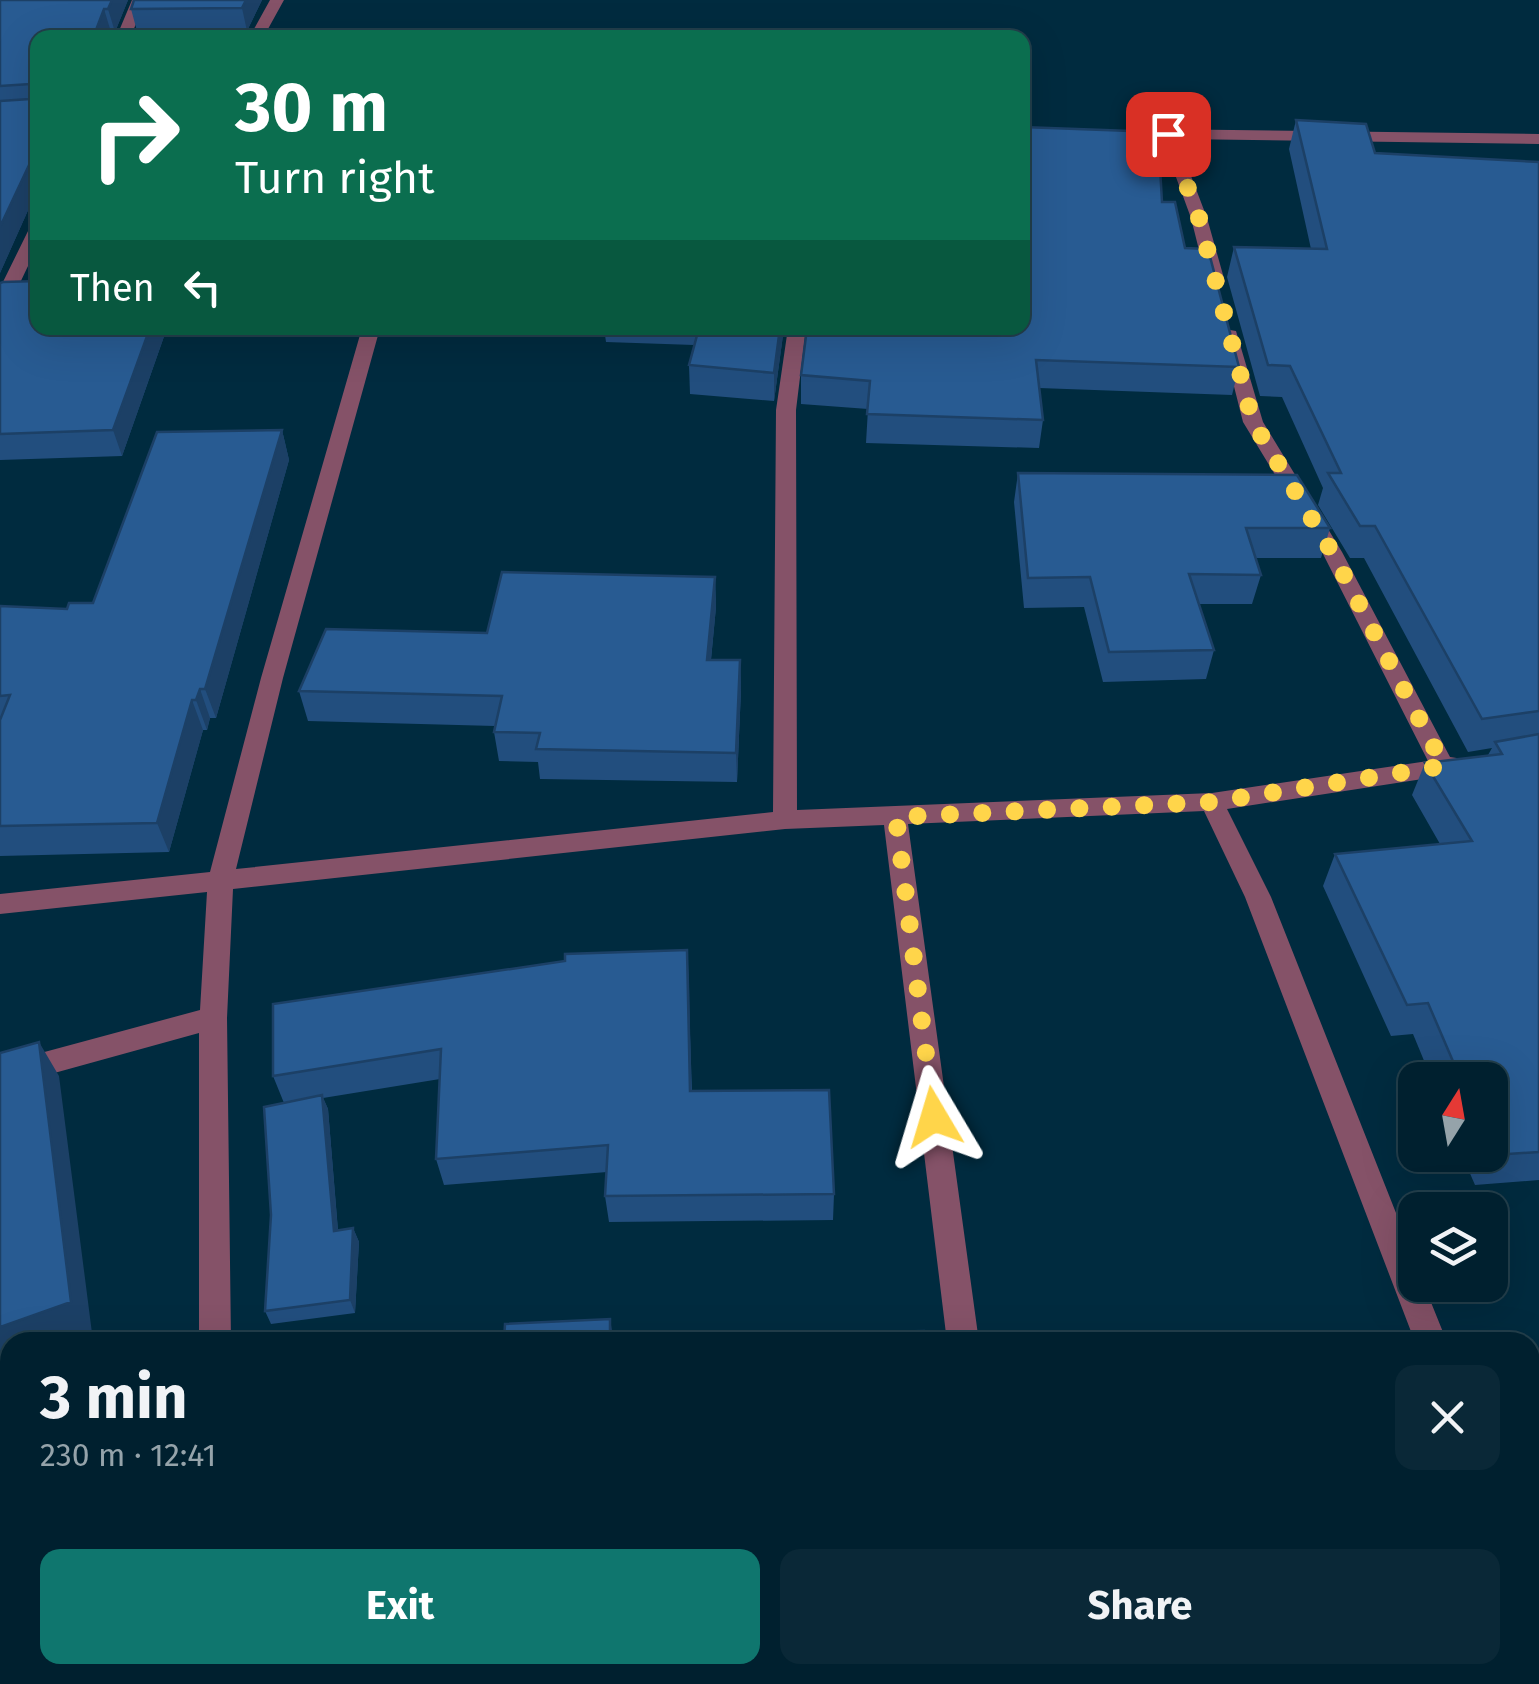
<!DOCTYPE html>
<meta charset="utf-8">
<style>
body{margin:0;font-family:"Fira Sans",sans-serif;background:#0a2837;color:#f1f3f6;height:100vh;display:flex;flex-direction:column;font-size:38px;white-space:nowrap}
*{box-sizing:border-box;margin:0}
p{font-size:32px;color:#95a3aa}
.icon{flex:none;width:55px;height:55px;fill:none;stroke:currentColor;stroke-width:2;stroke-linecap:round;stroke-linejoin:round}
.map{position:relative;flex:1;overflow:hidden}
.details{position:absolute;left:0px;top:1332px;width:1540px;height:352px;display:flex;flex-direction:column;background:#00202f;border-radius:30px 30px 0 0;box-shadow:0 10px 40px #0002,0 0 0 2px #223e4b}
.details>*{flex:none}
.guide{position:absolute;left:30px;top:30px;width:1000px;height:305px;border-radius:20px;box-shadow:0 10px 40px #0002,0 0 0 2px #223e4b;background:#0b6e4f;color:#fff;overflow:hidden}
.needle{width:65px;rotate:11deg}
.controls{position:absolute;left:1398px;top:1062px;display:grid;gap:20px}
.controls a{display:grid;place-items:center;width:110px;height:110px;border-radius:20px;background:#00202f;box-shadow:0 10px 40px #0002,0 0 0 2px #223e4b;font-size:50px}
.pin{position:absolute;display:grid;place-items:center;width:85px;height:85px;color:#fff;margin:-42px;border-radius:20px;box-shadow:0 5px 15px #0006}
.me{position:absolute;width:110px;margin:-55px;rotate:353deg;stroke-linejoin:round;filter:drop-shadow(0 0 8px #0008)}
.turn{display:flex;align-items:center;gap:35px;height:210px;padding:0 40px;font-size:45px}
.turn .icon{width:130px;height:130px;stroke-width:2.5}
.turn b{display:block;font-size:70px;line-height:85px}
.then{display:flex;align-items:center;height:95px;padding:0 40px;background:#0003;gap:20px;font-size:38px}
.round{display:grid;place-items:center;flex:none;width:105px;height:105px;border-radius:20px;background:#0a2837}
.headline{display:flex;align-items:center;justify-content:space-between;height:170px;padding:0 40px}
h1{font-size:60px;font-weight:700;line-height:75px}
.button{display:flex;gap:20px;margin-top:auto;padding:20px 40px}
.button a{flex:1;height:115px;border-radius:20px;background:#0f766e;color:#fff;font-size:40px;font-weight:700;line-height:115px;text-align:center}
.button a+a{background:#0a2837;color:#f1f3f6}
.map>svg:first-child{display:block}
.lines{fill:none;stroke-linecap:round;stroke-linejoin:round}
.minor{fill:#855268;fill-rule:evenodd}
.wall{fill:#224e7e}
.shaded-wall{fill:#1c4066}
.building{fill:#285b92;stroke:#1c4066;stroke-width:2.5}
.route{stroke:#ffd54a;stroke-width:18;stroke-dasharray:0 32.4}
</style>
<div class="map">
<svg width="1539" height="1684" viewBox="0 0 1539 1684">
<rect width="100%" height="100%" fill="#002b3f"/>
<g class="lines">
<path class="minor" d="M132 0H146L130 38H116Z
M270 0H284L263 38H249Z
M1152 129 1539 134V144L1177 139 1207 218 1225 282 1216 287 1207 282 1191 218 1162 139 1144 134Z
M38 222V245L9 306 0 311V288L30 227Z
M362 328H380L283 678 236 869 773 812 776 410 788 328H806L796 410 797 810 1212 793 1428 761 1322 552 1243 422 1221 335 1230 330 1236 331 1263 422 1342 552 1450 757 1463 759 1467 765 1455 774 1227 809 1271 897 1415 1261V1285H1424L1447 1342H1415L1245 897 1204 811 908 824 979 1342H947L884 825 785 829 233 889 227 1018 231 1342H199V1033L0 1088V1064L200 1010 207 892 0 914V894L210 872 261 678Z
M1530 1580 1539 1584V1639L1530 1635Z
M198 1675H234V1684H198Z
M987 1675H1023L1024 1684H988Z"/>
</g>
<path class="wall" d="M0 0H128L115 32H111L109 38H38V188L0 273Z
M134 0H262L247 31H137L131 9Z
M1296 120 1375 153 1539 162V1180L1475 1185 1462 1155H1490V1080H1432L1413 1034 1391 1036 1323 886 1335 854 1440 844 1412 795 1425 763 1488 755 1492 748 1468 752 1364 558H1350L1318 505 1323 488 1282 397 1260 396 1227 277 1234 247 1311 249 1289 149Z
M1162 202 1239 367 1232 395 1039 388 1043 420 1039 448 866 443 868 409 801 404V375Z
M0 283 38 328H167L122 456 0 460Z
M226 328H331L228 334Z
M604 328H784L774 401 690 394 689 365 694 345 606 342Z
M282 430 289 460 216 718H210L207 730H203L169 852 0 856V606L67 609 93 603Z
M1018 473 1330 528 1321 558H1256L1261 575 1252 604H1199L1214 650 1206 679 1103 682 1084 607 1024 608 1014 502Z
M715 577 716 607 711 660H740L741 690 737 782 540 779 538 762 499 761 494 732 495 726 308 721 299 691 487 633Z
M687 950 692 1091 834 1194 833 1220 609 1222 605 1196 607 1172 444 1185 436 1159 440 1079 323 1098 328 1109 338 1230 353 1228 359 1242 355 1313 271 1324 265 1311 271 1215 284 1103 273 1076Z
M1083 1675H1417L1419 1684H1085Z"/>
<path class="shaded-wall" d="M112 0H128L115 32 108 9Z
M246 0H262L247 31 242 8Z
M104 9 111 32 109 38H93Z
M38 146V188L0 273V227Z
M150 328H167L122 456 113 430Z
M780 328H784L774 401V373Z
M282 430 289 460 216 718 205 689Z
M715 577 716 607 708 690 707 660Z
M740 660 741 690 737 782 736 753Z
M200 689 210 718 207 730 196 700Z
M192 700 203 730 169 852 157 823Z
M687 950 689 978 692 1119 690 1091Z
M39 1042 59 1076 92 1333 64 1342H10V1465L0 1395V1327Z
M322 1095 328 1109 339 1244 334 1231Z
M353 1228 359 1242 355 1313 350 1300Z
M610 1319 614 1342H610Z
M10 1522V1558L0 1563V1526Z"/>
<path class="building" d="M0 0H112L108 9H104L93 38H38V146L0 227V101L30 99 34 96 30 84 0 86Z
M134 0H246L242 8 131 9Z
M1296 120 1366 124 1375 153 1539 162V711L1482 719 1375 526H1360L1328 473H1341L1290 366 1268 365 1234 247 1327 249Z
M1022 127 1158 132 1162 202H1175L1185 248 1208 249 1239 367 1036 360 1043 420 867 414 870 381 801 375 807 328H1022Z
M38 281V328H150L113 430 0 434V283L3 282Z
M699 328H780L774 373 689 365Z
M282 430 205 689H200L196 700H192L157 823 0 826V720L10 695 0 696V606L67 609 69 603H93L157 432Z
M1018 473 1297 475 1330 528H1246L1261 575 1189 574 1214 650 1109 652 1090 577 1028 578Z
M502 572 715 577 707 660H740L736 753 536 749 540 733 494 732 502 696 299 691 326 629 487 633Z
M1539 734V1152L1493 1155 1490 1148V1080H1461L1428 1003 1407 1005 1335 854 1472 841 1425 763 1502 754 1495 742Z
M687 950 690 1091 829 1090 834 1194 605 1196 608 1145 436 1159 441 1049 273 1076V1004L565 961V954Z
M39 1042 71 1302 0 1327V1053Z
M322 1095 334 1231 353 1228 350 1300 265 1311 271 1215 264 1107Z
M610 1319V1342H504L505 1324Z
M924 1331 925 1342H785V1334Z
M0 1395 10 1465V1522L0 1526Z
M713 1675H958V1684H712Z
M1096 1675H1417L1419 1684H1098Z"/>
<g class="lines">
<path class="route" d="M934 1117 896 817 1212 802 1444 766 1332 552 1253 422 1199 218 1168 134"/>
</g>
</svg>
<div class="controls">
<a><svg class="needle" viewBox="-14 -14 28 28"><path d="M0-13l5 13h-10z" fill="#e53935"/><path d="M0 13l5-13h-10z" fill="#95a3aa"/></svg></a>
<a><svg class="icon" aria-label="layers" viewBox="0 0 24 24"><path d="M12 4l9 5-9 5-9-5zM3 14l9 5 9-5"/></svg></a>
</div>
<div class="pin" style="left:1168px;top:134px;background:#d93025"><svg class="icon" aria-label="arrive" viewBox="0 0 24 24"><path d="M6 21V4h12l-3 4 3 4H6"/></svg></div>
<svg class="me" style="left:934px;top:1117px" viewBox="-20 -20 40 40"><path d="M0-17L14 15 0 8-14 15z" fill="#ffd54a" stroke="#fff" stroke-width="4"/></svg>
<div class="guide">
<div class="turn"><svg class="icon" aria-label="right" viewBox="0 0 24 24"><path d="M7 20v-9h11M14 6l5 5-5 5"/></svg><div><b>30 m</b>Turn right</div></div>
<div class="then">Then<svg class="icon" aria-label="left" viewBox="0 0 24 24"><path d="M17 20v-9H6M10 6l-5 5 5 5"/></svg></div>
</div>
<section class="details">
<div class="headline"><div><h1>3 min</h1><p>230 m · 12:41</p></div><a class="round"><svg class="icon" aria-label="close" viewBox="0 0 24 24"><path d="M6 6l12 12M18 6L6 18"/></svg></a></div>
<div class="button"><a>Exit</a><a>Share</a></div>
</section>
</div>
